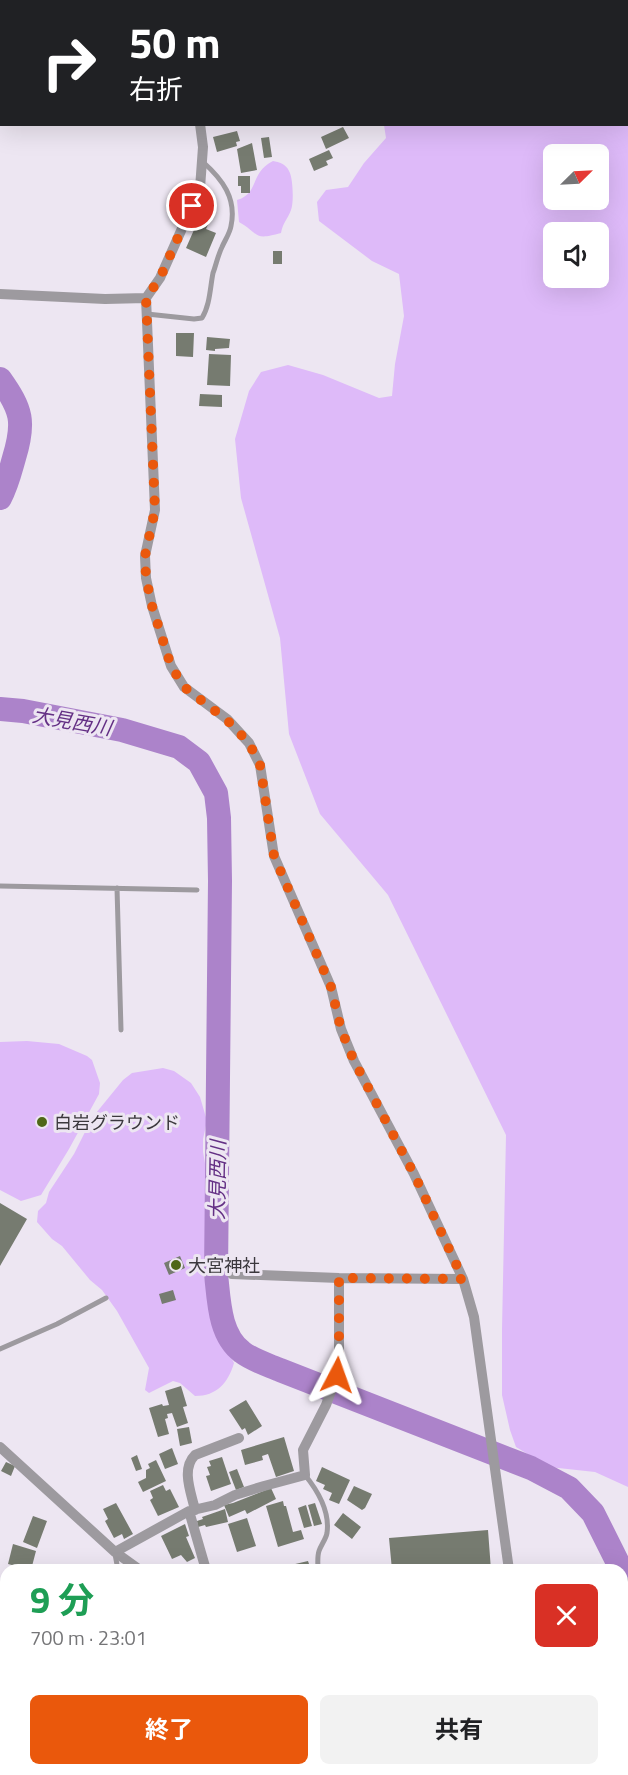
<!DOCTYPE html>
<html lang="ja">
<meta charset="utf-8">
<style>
body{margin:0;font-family:"Titillium Web","Noto Sans JP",sans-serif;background:#f2f2f2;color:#202124;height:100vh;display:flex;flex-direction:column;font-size:22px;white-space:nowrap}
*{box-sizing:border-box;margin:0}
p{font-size:20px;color:#757577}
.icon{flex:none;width:33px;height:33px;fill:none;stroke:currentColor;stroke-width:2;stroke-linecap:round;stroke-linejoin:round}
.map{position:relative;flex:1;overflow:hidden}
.sheet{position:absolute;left:0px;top:1564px;width:628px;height:212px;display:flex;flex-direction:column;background:#fff;border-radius:18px 18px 0 0;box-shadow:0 6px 24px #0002}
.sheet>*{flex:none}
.guide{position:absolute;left:0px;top:0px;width:628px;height:126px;box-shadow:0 6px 24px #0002;background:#202124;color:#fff;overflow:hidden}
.needle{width:39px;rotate:66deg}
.tools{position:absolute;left:543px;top:144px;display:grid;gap:12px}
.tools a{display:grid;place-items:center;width:66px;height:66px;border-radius:9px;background:#fff;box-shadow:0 6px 24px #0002;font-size:30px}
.pin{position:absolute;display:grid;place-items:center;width:51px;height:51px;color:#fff;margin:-26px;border:3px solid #fff;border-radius:50%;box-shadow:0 2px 6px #0007}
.me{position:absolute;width:66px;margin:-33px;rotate:4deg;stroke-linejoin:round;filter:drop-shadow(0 0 4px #0008)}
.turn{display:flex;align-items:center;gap:21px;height:126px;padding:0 30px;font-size:27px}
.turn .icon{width:78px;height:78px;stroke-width:2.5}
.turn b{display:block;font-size:42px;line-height:51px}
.round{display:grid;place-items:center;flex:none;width:63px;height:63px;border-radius:9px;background:#f2f2f2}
.head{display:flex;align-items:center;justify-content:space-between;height:102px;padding:0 30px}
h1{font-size:36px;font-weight:700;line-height:45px;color:#1e9e55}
.cta{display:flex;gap:12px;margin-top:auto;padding:12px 30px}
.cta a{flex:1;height:69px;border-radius:9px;background:#ea580c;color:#fff;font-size:24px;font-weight:700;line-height:69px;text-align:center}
.cta a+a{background:#f2f2f2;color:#202124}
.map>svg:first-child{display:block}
.green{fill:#debaf9;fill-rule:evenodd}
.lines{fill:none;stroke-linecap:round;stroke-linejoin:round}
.river{stroke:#ac83ca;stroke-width:24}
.building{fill:#767b70}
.service{stroke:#9d9a9f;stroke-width:5}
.minor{stroke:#9d9a9f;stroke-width:10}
.route{stroke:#ea580c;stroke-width:10;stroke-dasharray:0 18}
.poi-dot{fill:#4f6718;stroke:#ede6f2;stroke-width:2}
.labels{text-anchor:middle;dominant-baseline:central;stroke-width:6;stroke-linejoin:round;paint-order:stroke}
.poi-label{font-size:18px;fill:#3b383d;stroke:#ede6f2;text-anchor:start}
.water-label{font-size:20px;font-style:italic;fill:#643085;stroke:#ede6f2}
</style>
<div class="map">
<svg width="628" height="1775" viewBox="0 0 628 1775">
<rect width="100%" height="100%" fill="#ede6f2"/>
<path class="green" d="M410 0H628V1487L595 1472 549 1467 516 1447 510 1430 502 1395V1329L506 1135 388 895 320 814 289 734 280 638 241 498 235 439 249 391 261 372 288 365 323 375 379 398 392 396 395 364 404 316 399 274 372 261 319 221 317 202 326 190 348 187 364 163 386 138 384 125 627 124V2ZM598 154V200H554V154ZM554 232H598V278H554Z
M273 161C279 162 286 164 289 171 293 177 294 203 291 210 288 219 283 222 281 233 253 241 260 234 239 222L237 200C260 193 249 173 273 161Z
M27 1041 59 1044 87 1056 92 1060 100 1083 99 1094 69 1149 41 1195 21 1201 0 1190V1042Z
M163 1068 174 1071 191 1083 200 1097 207 1121 203 1139V1152L208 1180 205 1195 210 1225 206 1242 203 1272 215 1326 234 1363C228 1383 217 1396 195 1396L180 1383 173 1381 149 1393 145 1390 149 1368 117 1311 102 1290 90 1280 62 1246 52 1239 37 1222 38 1211 46 1203 49 1192 74 1154 92 1118 123 1080 132 1073Z"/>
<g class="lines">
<path class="river" d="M0 379C22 410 25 422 14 458 10 472 7 485 0 498
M0 709 23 711 122 730 179 747 199 762 216 793 219 818 220 881 216 1274C219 1300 219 1335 242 1352 252 1360 268 1365 280 1370L531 1468 569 1488 593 1513 618 1563 620 1570
M622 1584 628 1614"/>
</g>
<path class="building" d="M343 127 349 138 326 149 321 137Z
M237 131 240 141 236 142 237 146 217 152 213 137Z
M269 137 272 157 264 158 261 138Z
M252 143 257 170 241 173 237 149Z
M329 150 333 158 326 161 328 165 314 171 309 159Z
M238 176H250V193H241V186H238Z
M201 214 211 218 206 229 216 233 206 257 186 248Z
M273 251H282V264H273Z
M176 333H194L193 357 176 356Z
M207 337 230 339 229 348 215 349V351L206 350Z
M209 354 231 355 230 386 207 385Z
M200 394 222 395V407L199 406Z
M0 1203 27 1219 0 1266Z
M180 1256 185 1268 169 1275 164 1263Z
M173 1290 176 1300 162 1304 159 1294Z
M181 1386 187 1406 183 1407 188 1423 177 1427 172 1413 167 1414 168 1418 165 1419 169 1434 158 1437 149 1408 162 1404 163 1406 169 1405 165 1391Z
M246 1400 262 1426 248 1435 245 1428 242 1430 229 1410Z
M189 1427 192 1443 180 1446 177 1429Z
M284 1437 294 1471 276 1477 268 1454 262 1456 263 1460 245 1465 241 1450Z
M172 1448 178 1464 165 1469 159 1454Z
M137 1455 142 1469 136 1471 131 1458Z
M222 1457 231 1484 211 1491 206 1476 210 1475 207 1467 211 1466 209 1461Z
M156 1460 166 1481 143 1492 138 1482 146 1478V1470L150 1468 148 1464Z
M6 1462 15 1466 11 1476 1 1471Z
M322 1467 350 1480 339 1504 329 1500 332 1493 323 1489 325 1485 316 1481Z
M237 1469 244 1487 236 1490 229 1472Z
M163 1485 166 1491 170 1489 179 1507 158 1516 150 1500 153 1498 150 1491Z
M354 1486 372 1494 365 1508 362 1510 347 1500Z
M271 1488 276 1499 247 1514 245 1510 229 1517 224 1505 233 1503Z
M283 1501 284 1506H286L293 1532 301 1530 304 1539 278 1547 266 1506Z
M116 1503 133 1534 124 1539 122 1534 114 1538 105 1521 108 1519 103 1509Z
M315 1503 322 1524 314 1526 308 1505Z
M306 1505 312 1526 304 1528 298 1508Z
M225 1509 228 1522 206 1527 205 1525 198 1527 197 1521 203 1519 202 1517Z
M343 1513 361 1527 352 1539 334 1525Z
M33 1516 47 1521 37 1548 23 1542Z
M247 1518 256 1546 237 1552 228 1524Z
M185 1524 189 1536 186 1537 195 1558 187 1562 181 1555 172 1559 161 1536Z
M488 1530 491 1570H392L389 1538Z
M13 1544 36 1551 31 1570H21L20 1567 8 1564Z
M308 1561 311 1570H292L291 1565Z
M0 1656 6 1659V1668L2 1676 0 1675Z
M0 1760 6 1763V1770H21L20 1772 26 1775H0Z
M99 1770H127L123 1775H95Z
M298 1770H318L319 1775H299Z"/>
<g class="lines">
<path class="service" d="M297 0V2
M254 2 257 0
M147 314 194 319 202 318C210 305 210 288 213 273 216 265 218 255 222 247 225 240 230 233 231 226 237 198 222 179 203 162
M0 886 197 890
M117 888 121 1030
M0 1349 57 1324 106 1298
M305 1475C318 1491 330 1512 327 1533 326 1539 321 1545 319 1551 317 1557 318 1564 318 1570
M115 1554 118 1570
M211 1774 222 1770"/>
<path class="minor" d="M233 0V2
M200 124 203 147 200 188 160 278 146 298 155 510 145 556 146 578 152 606 171 666 184 687 227 719 249 743 260 765 274 856 331 987 341 1029 354 1061 414 1174 463 1279 474 1317 509 1570
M0 294 105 299 146 298
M232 1274 339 1278 463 1279
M0 1447 115 1552 140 1570
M195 1510C191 1492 181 1469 195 1455L239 1438
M189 1511 206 1570
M115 1552 189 1511 215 1505 235 1495 264 1486 305 1475 303 1450 326 1405 339 1369V1278
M622 1584 628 1583
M0 1748 6 1751
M35 1770 42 1775
M270 1770V1775
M506 1770 509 1775"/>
</g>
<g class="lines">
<path class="route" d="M192 206 160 278 146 298 155 510 145 556 146 578 152 606 171 666 184 687 227 720 249 743 260 765 274 856 331 987 341 1029 354 1061 414 1174 463 1279 339 1278V1369L337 1375"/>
</g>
<g class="poi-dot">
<circle cx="42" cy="1122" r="6"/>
<circle cx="176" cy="1265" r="6"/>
</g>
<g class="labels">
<g class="poi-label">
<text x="54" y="1122">白岩グラウンド</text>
<text x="188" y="1265">大宮神社</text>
</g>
<g class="water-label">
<text transform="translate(72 721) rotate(10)">大見西川</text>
<text transform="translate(217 1180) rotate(-89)">大見西川</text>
</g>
</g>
</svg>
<div class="tools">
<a><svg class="needle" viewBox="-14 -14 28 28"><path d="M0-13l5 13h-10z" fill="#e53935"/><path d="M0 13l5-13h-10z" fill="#757577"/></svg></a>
<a><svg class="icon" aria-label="sound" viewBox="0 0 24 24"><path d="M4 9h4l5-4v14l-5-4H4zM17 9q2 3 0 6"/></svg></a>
</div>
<div class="pin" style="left:192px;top:206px;background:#d93025"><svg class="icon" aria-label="arrive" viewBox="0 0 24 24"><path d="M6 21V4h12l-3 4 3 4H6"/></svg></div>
<svg class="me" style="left:337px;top:1375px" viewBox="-20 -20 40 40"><path d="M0-17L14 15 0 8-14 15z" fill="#ea580c" stroke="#fff" stroke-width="4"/></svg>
<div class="guide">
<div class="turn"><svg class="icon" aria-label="right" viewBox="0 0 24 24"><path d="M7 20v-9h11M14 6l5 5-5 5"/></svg><div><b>50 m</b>右折</div></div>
</div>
<section class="sheet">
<div class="head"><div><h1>9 分</h1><p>700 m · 23:01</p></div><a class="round" style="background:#d93025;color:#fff"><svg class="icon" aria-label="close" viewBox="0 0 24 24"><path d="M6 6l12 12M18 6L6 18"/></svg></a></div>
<div class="cta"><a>終了</a><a>共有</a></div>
</section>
</div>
